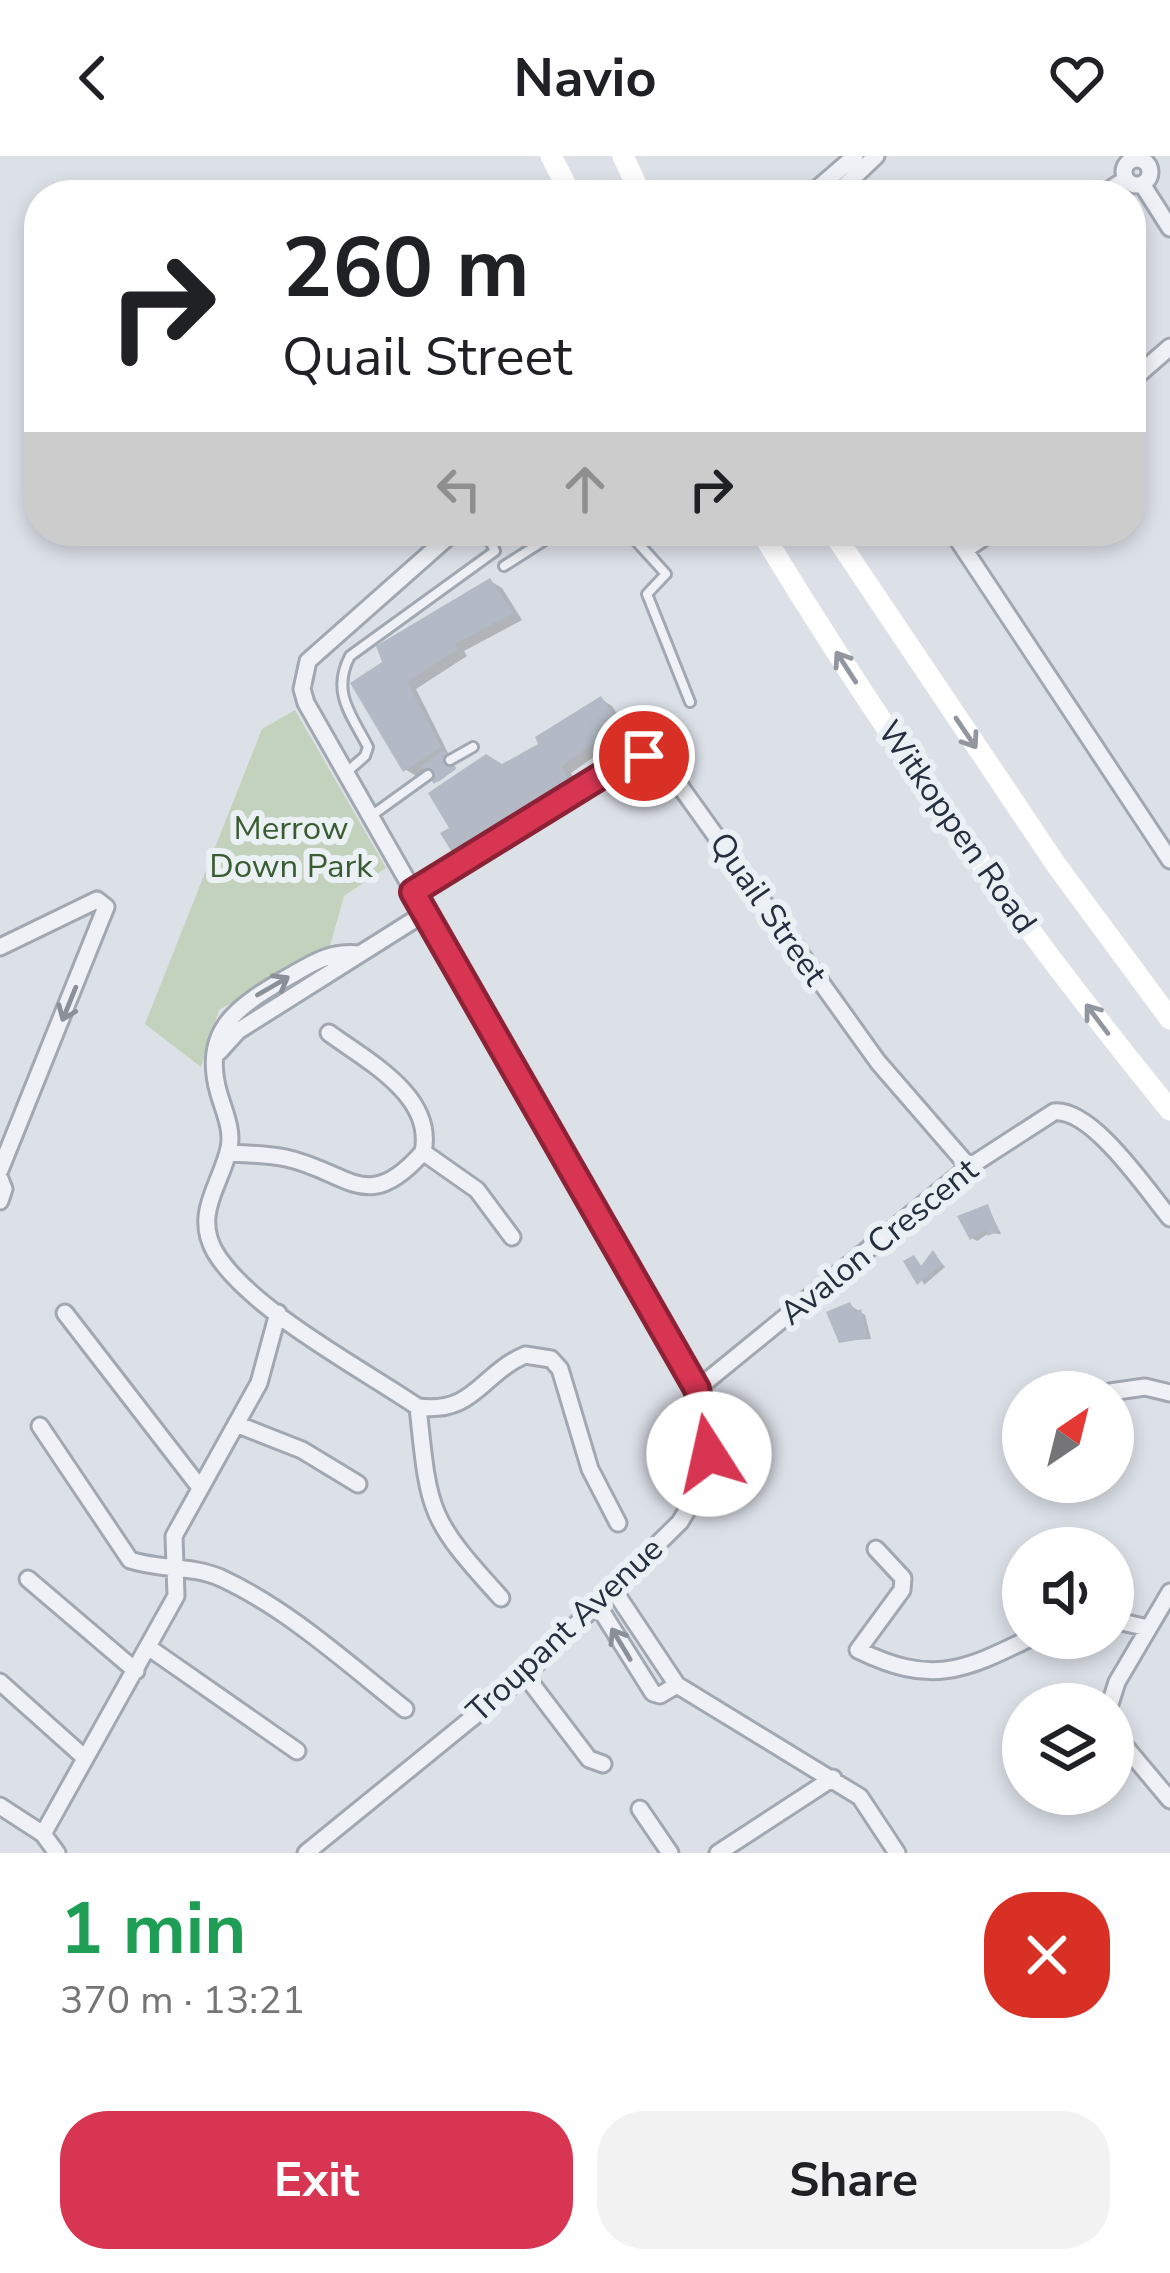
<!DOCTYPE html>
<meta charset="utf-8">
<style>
body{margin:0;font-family:"Nunito Sans",sans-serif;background:#f2f2f2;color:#202124;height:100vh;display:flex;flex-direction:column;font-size:45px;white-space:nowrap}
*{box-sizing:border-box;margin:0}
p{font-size:39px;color:#757577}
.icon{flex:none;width:66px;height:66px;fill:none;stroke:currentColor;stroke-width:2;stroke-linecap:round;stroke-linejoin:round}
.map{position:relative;height:1697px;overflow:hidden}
.panel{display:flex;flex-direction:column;background:#fff;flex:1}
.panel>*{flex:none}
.guide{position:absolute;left:24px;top:24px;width:1122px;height:366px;border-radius:48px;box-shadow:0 6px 18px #0003;background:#fff;color:#202124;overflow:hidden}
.needle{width:78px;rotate:35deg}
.controls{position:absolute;left:1002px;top:1215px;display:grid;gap:24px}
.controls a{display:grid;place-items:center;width:132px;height:132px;border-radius:50%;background:#fff;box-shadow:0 6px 18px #0003;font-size:60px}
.pin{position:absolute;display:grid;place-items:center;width:102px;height:102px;color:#fff;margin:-51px;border:6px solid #fff;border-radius:50%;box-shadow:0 3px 12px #0007}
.me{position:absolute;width:132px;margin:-66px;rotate:350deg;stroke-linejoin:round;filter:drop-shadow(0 0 9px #0008)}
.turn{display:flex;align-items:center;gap:42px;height:252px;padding:0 60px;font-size:54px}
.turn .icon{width:156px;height:156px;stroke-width:2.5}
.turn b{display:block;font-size:84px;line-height:102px}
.lanes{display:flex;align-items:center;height:114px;padding:0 60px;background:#0003;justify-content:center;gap:60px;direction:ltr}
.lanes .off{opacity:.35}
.round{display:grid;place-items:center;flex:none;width:126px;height:126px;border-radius:48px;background:#f2f2f2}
.head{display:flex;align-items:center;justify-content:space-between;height:204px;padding:0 60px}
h1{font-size:72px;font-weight:700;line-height:90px;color:#1e9e55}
.button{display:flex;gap:24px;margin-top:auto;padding:24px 60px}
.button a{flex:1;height:138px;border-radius:48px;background:#d83553;color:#fff;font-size:48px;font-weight:700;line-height:138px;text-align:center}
.button a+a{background:#f2f2f2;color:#202124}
header{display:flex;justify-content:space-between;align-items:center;height:156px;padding:0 60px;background:#fff;font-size:54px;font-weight:700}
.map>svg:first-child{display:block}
.green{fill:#c3d2bc}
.shadow{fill:#0003}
.building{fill:#b3bac5}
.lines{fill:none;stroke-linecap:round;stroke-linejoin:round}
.lane-casing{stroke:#a1a8b2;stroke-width:14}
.street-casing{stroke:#a1a8b2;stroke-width:21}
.lane{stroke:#eff1f6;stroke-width:8}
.street{stroke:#eff1f6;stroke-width:15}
.secondary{stroke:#fff;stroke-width:21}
.oneway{stroke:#92979f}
.oneway2{stroke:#8a909a}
.route-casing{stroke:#8c2236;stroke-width:30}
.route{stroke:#d83553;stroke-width:21}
.labels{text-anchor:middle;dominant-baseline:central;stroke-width:12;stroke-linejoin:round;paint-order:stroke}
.street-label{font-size:33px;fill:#252f3f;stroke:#ebf0f5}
.park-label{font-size:33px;fill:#3a5c31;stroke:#ebf0f5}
</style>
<header><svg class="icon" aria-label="back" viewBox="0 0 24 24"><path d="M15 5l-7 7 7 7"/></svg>Navio<svg class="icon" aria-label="heart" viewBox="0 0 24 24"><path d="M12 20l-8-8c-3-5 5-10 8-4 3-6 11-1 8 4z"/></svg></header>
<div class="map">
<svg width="1170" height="1697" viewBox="0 0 1170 1697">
<rect width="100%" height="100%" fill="#dce1e8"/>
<path class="green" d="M295 554 386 712 344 740 330 790 219 854 201 911 145 868 262 573Z"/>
<path class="shadow" d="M490 425 502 432 522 464 464 495 467 500 416 533 456 613 438 626 427 613 416 620 405 613 354 528Z
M601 543 612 550 629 576 571 617 579 633 469 706 458 699 502 611 542 589Z
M988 1051 1001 1078 989 1077 977 1085 972 1082Z
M933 1097 945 1111 924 1129 914 1102 923 1112 932 1106 928 1100Z
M850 1149 865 1159 871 1183 841 1185Z"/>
<path class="building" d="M490 422 513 457 455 488 458 493 407 526 441 591 403 616 350 527 382 506 376 490Z
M601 540 620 569 562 610 569 627 455 701 440 677 449 672 428 637 486 598 502 608 538 588 535 581Z
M444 594 456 612 434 628 421 610Z
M988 1048 998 1075 988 1080 985 1074 970 1084 957 1060Z
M933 1094 942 1108 917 1129 903 1105 914 1099 921 1110Z
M850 1146 855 1156 861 1153 868 1182 839 1187 826 1156Z"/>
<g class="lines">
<g class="lane-casing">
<path id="lane" d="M627 375 666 418 647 438 690 546
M504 410 559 375
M450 604 473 591
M348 615 365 600 368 591C351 558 331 536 350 500L495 395 485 375
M371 660 428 619"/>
</g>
<g class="street-casing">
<path id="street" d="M1124 16a13 13 0 1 1 26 0a13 13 0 1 1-26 0Z
M1142 28 1170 72
M942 35 945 39
M810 39 855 0
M835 39 876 0
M1101 39 1126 23
M1131 225 1170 191
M952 375 1170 704
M965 394 993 375
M413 736 630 602 662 605 878 906 969 1011
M0 791 97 744 106 751 0 1014
M359 798C327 795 310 809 283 824 235 852 201 876 219 938 224 955 233 974 229 992 221 1029 193 1057 215 1096 249 1153 362 1213 418 1251 474 1258 480 1219 525 1199L551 1203 560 1213 590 1313 618 1367
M219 896 238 875 425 757
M423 996 477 1034 512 1081
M228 997C247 998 267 998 286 1002 349 1016 367 1060 423 996 435 940 367 905 329 877
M0 1023 4 1033 0 1045
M65 1157 198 1329
M697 1233 969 1011 1054 956C1092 952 1146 1033 1170 1062
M1110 1236 1145 1231 1170 1237
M418 1251C429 1357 428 1362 501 1442
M236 1268 302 1294 358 1328
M40 1270 130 1404C160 1414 191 1409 221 1422 288 1453 347 1507 405 1553
M1055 1385 1057 1392
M876 1393 903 1422 902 1434 858 1494C930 1529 962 1516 1030 1482
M28 1423 136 1515
M613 1433 677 1529 860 1641 897 1697
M597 1448 653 1537 660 1539 677 1529
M1113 1464 1148 1472
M148 1491 297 1595
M525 1519 589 1603 603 1608
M0 1526 85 1602
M1110 1548 1117 1526 1170 1436
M1113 1576 1170 1644
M0 1650 43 1678
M640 1653 670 1697
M57 1697 43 1678 176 1440 174 1380 259 1227 278 1157
M306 1697 525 1519 680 1366 697 1338 709 1298 697 1233 306 547 302 533 308 505 455 375
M718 1697 833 1622"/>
</g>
<use href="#lane" class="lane"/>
<use href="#street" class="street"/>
<path class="secondary" d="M551 0 571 39
M623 0 641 39
M761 375C883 577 1021 771 1170 954
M832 375 1057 710 1170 863"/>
</g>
<defs><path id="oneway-shaft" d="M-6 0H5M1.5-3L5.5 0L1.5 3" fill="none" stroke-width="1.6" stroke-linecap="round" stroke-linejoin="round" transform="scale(3)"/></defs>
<g class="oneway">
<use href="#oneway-shaft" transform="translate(846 511) rotate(-123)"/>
<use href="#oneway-shaft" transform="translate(966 577) rotate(56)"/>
<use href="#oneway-shaft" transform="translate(1097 863) rotate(-127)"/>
</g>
<g class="oneway2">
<use href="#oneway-shaft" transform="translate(273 830) rotate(-30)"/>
<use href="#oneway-shaft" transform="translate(69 848) rotate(112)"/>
<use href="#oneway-shaft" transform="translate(621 1488) rotate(-121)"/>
</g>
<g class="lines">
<g class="route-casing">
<path id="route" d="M644 600 630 602 413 736 697 1233 709 1298"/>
</g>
<use href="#route" class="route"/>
</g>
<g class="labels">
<g class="street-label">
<text transform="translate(957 671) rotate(55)">Witkoppen Road</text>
<text transform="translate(768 753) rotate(55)">Quail Street</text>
<text transform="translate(879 1086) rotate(-39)">Avalon Crescent</text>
<text transform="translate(565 1474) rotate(-43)">Troupant Avenue</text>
</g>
<g class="park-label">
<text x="291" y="672">Merrow<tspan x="291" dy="38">Down Park</tspan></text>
</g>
</g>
</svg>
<div class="controls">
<a><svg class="needle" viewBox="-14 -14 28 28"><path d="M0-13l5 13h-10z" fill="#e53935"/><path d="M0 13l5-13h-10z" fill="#757577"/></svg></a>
<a><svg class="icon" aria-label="sound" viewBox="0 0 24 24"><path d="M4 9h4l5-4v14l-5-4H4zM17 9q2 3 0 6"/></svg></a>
<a><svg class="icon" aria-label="layers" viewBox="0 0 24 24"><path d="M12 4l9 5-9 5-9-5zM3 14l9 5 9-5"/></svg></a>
</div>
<div class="pin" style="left:644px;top:600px;background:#d93025"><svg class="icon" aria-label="arrive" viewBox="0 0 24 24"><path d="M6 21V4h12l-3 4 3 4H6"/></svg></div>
<svg class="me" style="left:709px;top:1298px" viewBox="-20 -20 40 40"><circle r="19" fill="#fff"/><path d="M0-13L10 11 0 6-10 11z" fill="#d83553"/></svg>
<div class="guide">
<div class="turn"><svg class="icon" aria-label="right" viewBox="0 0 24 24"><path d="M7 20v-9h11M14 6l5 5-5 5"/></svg><div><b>260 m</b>Quail Street</div></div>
<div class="lanes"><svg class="icon off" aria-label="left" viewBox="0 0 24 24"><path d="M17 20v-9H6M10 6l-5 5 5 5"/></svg><svg class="icon off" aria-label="ahead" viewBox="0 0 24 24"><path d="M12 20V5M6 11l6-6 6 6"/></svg><svg class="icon" aria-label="right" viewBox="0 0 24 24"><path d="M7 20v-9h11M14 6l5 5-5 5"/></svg></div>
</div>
</div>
<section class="panel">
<div class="head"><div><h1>1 min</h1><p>370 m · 13:21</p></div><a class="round" style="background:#d93025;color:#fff"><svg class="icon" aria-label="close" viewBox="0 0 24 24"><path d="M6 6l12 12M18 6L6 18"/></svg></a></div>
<div class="button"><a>Exit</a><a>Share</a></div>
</section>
